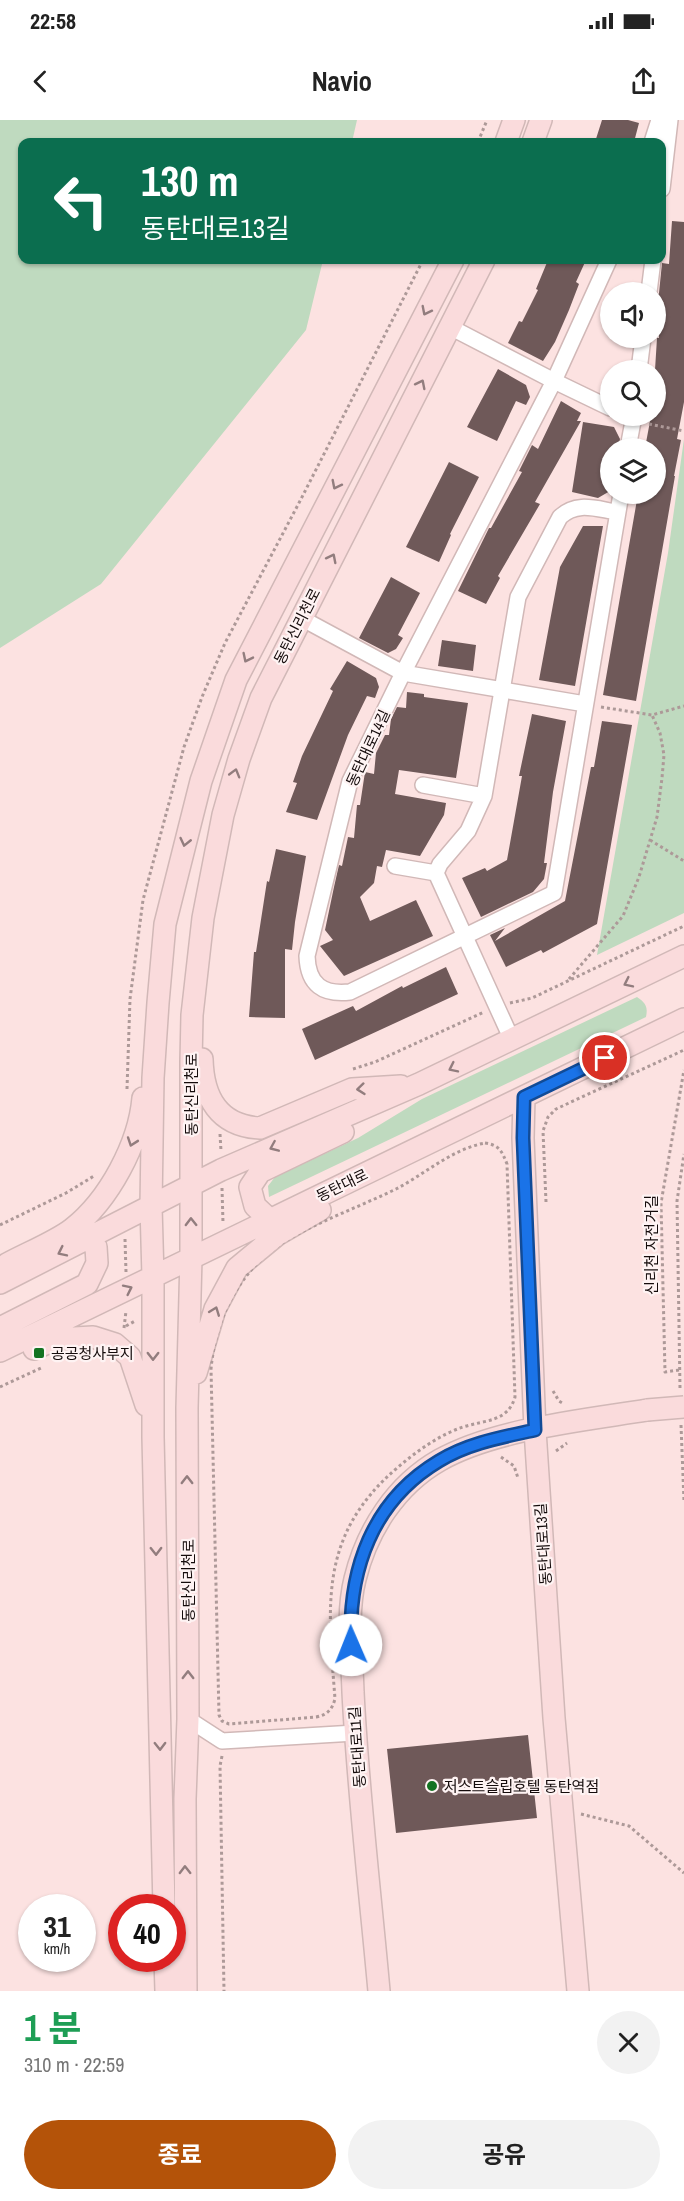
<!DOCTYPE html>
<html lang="ko">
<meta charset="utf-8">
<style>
body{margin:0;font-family:"Archivo Narrow","Noto Sans KR",sans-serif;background:#f2f2f2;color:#222;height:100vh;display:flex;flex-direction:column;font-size:22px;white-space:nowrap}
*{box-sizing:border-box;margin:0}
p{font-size:20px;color:#767676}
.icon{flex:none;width:33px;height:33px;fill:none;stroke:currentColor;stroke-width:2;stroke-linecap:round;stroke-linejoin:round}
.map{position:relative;height:1871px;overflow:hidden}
.side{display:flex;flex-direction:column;background:#fff;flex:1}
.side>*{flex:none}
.hud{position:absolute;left:18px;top:18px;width:648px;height:126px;border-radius:12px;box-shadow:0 2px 4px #0004;background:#0b6e4f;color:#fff;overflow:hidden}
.tools{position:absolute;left:600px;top:162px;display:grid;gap:12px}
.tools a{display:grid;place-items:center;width:66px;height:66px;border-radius:50%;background:#fff;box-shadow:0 2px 4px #0004;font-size:30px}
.speed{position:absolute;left:18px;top:1774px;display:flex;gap:12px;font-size:30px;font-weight:700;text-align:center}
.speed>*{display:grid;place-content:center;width:78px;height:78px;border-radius:50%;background:#fff;box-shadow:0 2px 4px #0004;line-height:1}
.speed small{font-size:15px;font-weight:400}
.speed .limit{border:9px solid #d22;background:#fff;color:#111}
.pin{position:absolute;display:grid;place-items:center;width:51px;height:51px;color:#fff;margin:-26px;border:3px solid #fff;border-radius:50%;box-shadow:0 2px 6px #0007}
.me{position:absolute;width:66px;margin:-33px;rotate:359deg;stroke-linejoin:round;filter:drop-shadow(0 0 4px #0008)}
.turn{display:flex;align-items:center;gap:21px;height:126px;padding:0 24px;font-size:27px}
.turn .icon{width:78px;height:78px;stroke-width:2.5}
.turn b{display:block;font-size:42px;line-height:51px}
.round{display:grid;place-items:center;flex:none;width:63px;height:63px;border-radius:32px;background:#f2f2f2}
.overview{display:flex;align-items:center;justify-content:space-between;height:102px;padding:0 24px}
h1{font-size:36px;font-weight:700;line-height:45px;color:#1e9e55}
.cta{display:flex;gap:12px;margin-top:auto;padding:12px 24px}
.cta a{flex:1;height:69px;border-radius:36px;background:#b45309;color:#fff;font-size:24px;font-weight:700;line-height:69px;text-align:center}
.cta a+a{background:#f2f2f2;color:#222}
.status{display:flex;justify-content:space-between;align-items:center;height:42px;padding:0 30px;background:#fff;direction:ltr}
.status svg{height:16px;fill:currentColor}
header{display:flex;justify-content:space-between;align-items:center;height:78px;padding:0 24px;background:#fff;font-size:27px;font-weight:700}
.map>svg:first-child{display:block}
.green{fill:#bfdabf}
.building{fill:#6f5959}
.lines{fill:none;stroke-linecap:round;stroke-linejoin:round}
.street-casing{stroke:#d1b8b7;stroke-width:18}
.secondary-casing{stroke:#d1b8b7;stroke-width:24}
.path{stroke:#ad9998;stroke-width:3;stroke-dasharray:3 3;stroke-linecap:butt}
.street{stroke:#fff;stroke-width:15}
.secondary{stroke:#fadbdc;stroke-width:21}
.secondary-bridge-casing{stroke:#d1b8b7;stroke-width:24;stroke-linecap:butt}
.secondary-bridge{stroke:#fadbdc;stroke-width:21}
.oneway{stroke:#927d7e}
.route-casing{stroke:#114b97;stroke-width:15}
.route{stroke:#1a73e8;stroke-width:10}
.poi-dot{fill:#137322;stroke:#fef3f3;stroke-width:2}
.labels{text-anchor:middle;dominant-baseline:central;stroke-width:4.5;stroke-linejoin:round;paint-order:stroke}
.street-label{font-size:15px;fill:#140b0b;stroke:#fef3f3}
.poi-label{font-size:15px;fill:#140b0b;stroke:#fef3f3;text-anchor:start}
</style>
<div class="status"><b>22:58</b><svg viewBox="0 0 49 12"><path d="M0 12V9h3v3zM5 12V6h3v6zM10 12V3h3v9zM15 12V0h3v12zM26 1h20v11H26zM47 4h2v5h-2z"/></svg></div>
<header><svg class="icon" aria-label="back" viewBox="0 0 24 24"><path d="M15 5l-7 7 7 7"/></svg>Navio<svg class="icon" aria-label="share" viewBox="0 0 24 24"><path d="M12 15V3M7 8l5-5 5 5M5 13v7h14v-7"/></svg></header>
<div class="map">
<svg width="684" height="1871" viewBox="0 0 684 1871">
<rect width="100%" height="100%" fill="#fce2e1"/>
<path class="green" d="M0 0H357L352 22H22V140H323L306 210 101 464 0 528Z
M684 319V793L597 835 668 433Z
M637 877C646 883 648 887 646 897L269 1077 268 1066 275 1057 358 1018 422 979Z"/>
<path class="building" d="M602 0H628L639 3 634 22H595Z
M672 101 684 102V282L677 319 681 320 674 356H675L636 581 603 575 638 374H656V328H645L651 296H656L655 250 657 218H659V181L656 179 659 173 662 143 669 144Z
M548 140H586L576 162 579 164 569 190 555 222 543 241 508 223 519 201 522 202 538 170 536 169Z
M498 249 526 265 530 277 526 285 516 281 497 321 467 307Z
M561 281 581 293 577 301H581L535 382 540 384 498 456 500 458 486 484 458 471 489 408H491L522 352 519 351 532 325 538 329Z
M583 302 614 307 620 319 618 328H610V371L598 378 572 372Z
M449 342 479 357 450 414 451 415 439 442 406 427Z
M583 406H603L575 566 539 560 560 447Z
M391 457 420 473 398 515 403 518 396 529 388 533 359 518Z
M442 520 476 525 473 551 438 546Z
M347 541 376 558 379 567 375 578 367 576 348 615 317 700 286 692 297 663 293 662 302 636 333 571 330 569Z
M407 572 424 574V577L468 583 456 658 399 650 395 674 446 683 444 695 420 736 386 730 382 747 377 746 374 763 360 777 370 801 416 780 433 816 344 856 320 826 333 820 325 810 334 767 339 745 342 746 348 717 354 718 357 685H360L365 652 374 654 376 633 385 615H389L391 599 397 587 406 588Z
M532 594 566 601 553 672 544 743H547L544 759 533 772 481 797 462 758 485 748 487 751 507 740 522 656H519Z
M602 601 632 605 597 804 543 833 541 830 506 847 490 815 505 808 495 821 565 781 591 647H594Z
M276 729 306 736 295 802 292 830 285 829V898L249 897 254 832H256L267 761 269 762Z
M446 847 458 874 315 940 302 909 353 886 356 891 402 866 403 868Z
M528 1615 537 1698 396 1713 387 1629Z"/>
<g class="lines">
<g class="street-casing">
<path id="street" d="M652 22 659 0
M662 69 670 0
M609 140 554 261 403 553 350 661 307 836C308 865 323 875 350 872L554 773 621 374
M649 172 653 140
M450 207 554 261 610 288
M639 250 643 218
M628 328 634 296
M301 498 403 553 585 584
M423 665 484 676
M395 746 436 753
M512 920 436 753 440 744 468 711 484 676 518 477 560 397C577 381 596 389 617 392
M188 1599 222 1621 355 1613"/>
</g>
<g class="secondary-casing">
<path id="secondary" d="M506 22 514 0
M533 22 541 0
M202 939C203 978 219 1006 260 1008L352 969 401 966
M524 977 523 1018 535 1310 554 1598 578 1871
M270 1100 255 1086 250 1067 260 1052 343 1012
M7 1144C27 1133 55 1122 72 1109 109 1080 139 1024 143 978
M0 1163 221 1050 419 964 684 836
M0 1211 4 1206 87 1164 97 1143 96 1127 88 1119
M34 1229 56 1219 93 1217 115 1224 130 1237 146 1285
M0 1231 684 899
M196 1253 215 1189 237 1148 277 1115 320 1090
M164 1788 153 1317V1157L151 1086 153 958 158 883 165 804 201 661 236 560 453 140
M165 1839 166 1871
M186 1871 185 1679 188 1599 187 1288 191 1138V942L192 895 203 798 223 695 239 639 261 578 484 140
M379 1871C370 1771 358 1672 353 1572 352 1535 346 1495 355 1459 367 1410 396 1365 440 1340 495 1309 585 1300 647 1290"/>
</g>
<path class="path" d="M478 22 487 0
M649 304 684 311
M601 587 652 595 684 586
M650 720 684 741
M569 859 623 796 639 757 657 697 662 658 664 635 660 613 652 595
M510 883 532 878 684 806
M353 949 375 942 484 892
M127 969 130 879 143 780 184 627 202 577 225 523 300 381 423 140
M220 1014 221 1031
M485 1023C499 1025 502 1031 507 1044L515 1277C508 1302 485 1300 463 1307 439 1315 417 1331 397 1348 318 1416 328 1485 335 1579 332 1590 327 1595 316 1597L229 1604 222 1601 219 1595 211 1249C216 1193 244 1142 296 1115 328 1098 363 1085 396 1069 425 1054 452 1029 485 1023Z
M222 1068 223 1103
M546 1082 543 1011 548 997 556 989 684 930
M0 1105 66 1073 94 1056
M125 1119 126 1152
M126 1206 135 1201
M124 1208 126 1191
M679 1250 665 1252 661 1083 684 950
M0 1267 41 1248
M680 1268 677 1081 684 1034
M553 1271 559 1281 564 1284
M681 1305 684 1381
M556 1331 567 1323
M501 1337 514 1346 518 1358
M222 1636 220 1646 224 1871
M581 1694 629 1706 684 1753"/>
<use href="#street" class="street"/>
<use href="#secondary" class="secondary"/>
<g class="secondary-bridge-casing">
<path id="secondary-bridge" d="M647 1290 684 1287"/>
</g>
<use href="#secondary-bridge" class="secondary-bridge"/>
</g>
<defs><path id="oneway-chevron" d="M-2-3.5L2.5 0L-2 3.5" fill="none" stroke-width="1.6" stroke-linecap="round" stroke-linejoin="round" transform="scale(1.5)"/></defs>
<g class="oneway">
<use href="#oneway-chevron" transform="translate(426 191) rotate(117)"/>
<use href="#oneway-chevron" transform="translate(421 264) rotate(-63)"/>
<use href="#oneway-chevron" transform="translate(336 365) rotate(117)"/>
<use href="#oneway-chevron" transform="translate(332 438) rotate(-63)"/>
<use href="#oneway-chevron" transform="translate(247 538) rotate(116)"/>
<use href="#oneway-chevron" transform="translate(235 653) rotate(-74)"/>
<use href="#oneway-chevron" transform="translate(185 722) rotate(103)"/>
<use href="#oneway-chevron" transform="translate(628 863) rotate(154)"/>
<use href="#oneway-chevron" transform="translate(453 948) rotate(154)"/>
<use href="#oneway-chevron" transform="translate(361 969) rotate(174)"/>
<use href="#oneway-chevron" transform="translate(132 1022) rotate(109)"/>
<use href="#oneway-chevron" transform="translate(274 1027) rotate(157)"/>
<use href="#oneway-chevron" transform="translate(191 1102) rotate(-91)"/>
<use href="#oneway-chevron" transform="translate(62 1132) rotate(154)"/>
<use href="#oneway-chevron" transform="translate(128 1169) rotate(-26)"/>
<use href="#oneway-chevron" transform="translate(215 1191) rotate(-69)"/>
<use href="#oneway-chevron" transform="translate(153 1236) rotate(90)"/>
<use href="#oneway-chevron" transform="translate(187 1360) rotate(-90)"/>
<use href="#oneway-chevron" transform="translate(156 1431) rotate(89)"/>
<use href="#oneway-chevron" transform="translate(188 1555) rotate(-90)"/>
<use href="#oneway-chevron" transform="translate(160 1626) rotate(89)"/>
<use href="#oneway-chevron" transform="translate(185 1750) rotate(-91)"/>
</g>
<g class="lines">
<g class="route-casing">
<path id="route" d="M351 1525C348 1450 372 1381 439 1341 468 1323 503 1317 535 1310L523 1018 524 977 605 938"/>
</g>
<use href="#route" class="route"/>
</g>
<g class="poi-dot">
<rect x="33" y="1227" width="12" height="12" rx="3"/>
<circle cx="432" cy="1666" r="6"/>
</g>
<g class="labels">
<g class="street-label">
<text transform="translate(297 506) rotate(-63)">동탄신리천로</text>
<text transform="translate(368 628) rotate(-65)">동탄대로14길</text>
<text transform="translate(191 974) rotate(-90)">동탄신리천로</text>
<text transform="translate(342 1065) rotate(-26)">동탄대로</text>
<text transform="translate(651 1125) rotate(-90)">신리천 자전거길</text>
<text transform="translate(543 1424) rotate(-94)">동탄대로13길</text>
<text transform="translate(188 1460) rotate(-90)">동탄신리천로</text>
<text transform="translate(357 1627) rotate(-94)">동탄대로11길</text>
</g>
<g class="poi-label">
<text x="51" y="1233">공공청사부지</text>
<text x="444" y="1666">저스트슬립호텔 동탄역점</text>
</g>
</g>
</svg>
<div class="tools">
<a><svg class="icon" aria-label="sound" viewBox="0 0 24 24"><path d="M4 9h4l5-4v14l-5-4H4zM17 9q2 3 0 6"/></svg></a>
<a><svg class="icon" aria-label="search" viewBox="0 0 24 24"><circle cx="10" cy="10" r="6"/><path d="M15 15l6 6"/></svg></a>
<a><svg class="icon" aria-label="layers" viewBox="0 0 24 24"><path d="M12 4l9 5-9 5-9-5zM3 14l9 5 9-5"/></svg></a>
</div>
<div class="speed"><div>31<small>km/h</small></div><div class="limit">40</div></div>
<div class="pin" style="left:605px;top:938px;background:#d93025"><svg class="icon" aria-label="arrive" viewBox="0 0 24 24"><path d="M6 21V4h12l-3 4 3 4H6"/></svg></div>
<svg class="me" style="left:351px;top:1525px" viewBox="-20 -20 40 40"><circle r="19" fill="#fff"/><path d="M0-13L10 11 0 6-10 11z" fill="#1a73e8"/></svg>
<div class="hud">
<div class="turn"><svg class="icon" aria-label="left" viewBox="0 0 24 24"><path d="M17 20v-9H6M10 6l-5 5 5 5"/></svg><div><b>130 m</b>동탄대로13길</div></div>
</div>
</div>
<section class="side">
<div class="overview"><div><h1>1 분</h1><p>310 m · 22:59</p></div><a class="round"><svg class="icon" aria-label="close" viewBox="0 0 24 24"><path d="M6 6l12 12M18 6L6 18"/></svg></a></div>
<div class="cta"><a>종료</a><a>공유</a></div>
</section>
